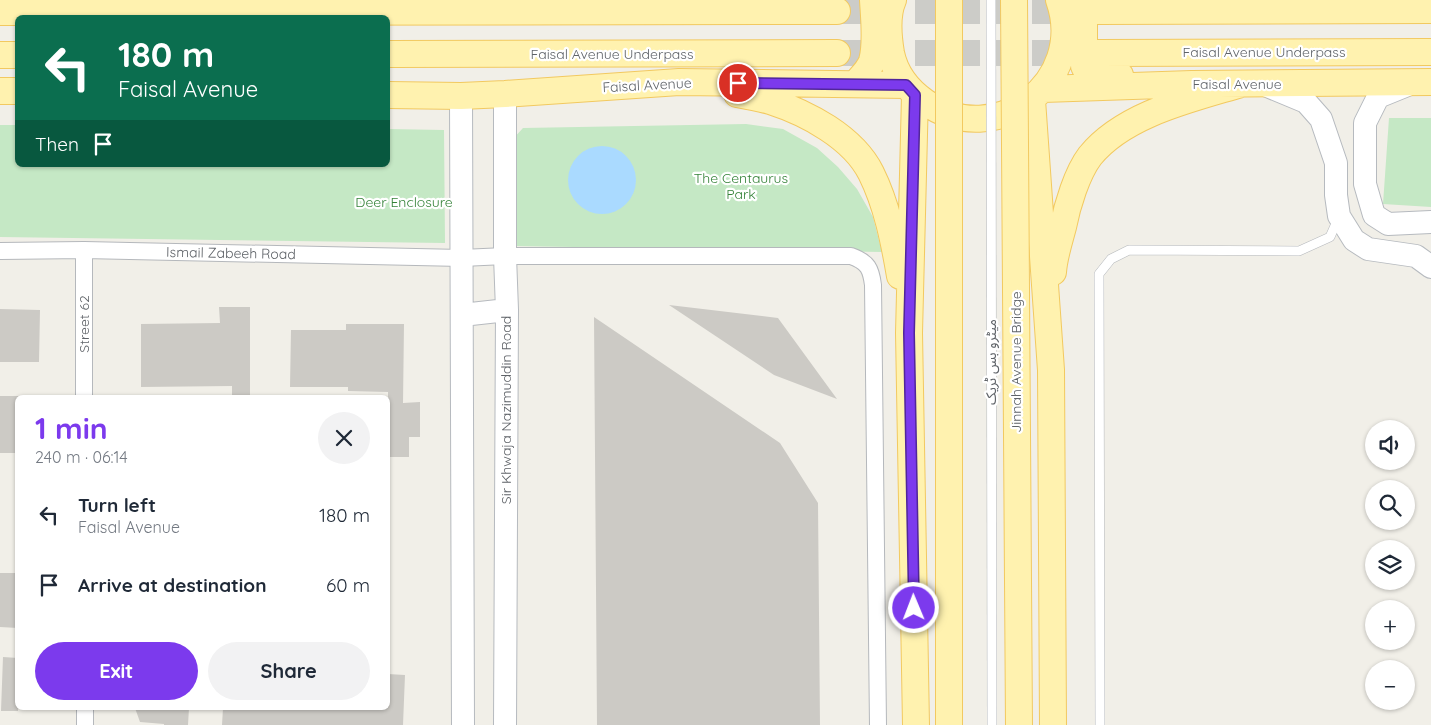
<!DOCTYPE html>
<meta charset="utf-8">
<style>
body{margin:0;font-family:Quicksand,"Noto Sans Arabic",sans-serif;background:#f2f2f3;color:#1f2937;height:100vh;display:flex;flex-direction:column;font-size:19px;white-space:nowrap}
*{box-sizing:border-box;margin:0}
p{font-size:16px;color:#747a83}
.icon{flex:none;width:28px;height:28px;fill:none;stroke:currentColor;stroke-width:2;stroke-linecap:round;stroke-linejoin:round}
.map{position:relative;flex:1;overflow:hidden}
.panel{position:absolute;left:15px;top:395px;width:375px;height:315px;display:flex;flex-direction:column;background:#fff;border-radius:8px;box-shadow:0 1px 4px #0004}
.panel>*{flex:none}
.top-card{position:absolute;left:15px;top:15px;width:375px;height:152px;border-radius:8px;box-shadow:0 1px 4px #0004;background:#0b6e4f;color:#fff;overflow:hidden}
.buttons{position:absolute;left:1365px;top:420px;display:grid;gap:10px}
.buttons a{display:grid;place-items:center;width:50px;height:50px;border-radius:50%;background:#fff;box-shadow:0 1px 4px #0004;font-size:25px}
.pin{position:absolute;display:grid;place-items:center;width:42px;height:42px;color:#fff;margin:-21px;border:2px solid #fff;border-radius:50%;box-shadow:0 1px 5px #0007}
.me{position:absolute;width:55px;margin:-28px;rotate:359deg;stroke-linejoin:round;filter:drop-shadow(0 0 4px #0008)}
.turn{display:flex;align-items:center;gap:18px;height:105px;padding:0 20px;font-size:22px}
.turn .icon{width:65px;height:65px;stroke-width:2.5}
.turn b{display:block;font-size:35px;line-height:42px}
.then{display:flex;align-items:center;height:48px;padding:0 20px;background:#0003;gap:10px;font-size:19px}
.round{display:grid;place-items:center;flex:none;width:52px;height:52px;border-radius:26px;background:#f2f2f3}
.overview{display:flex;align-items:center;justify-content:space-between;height:85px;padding:0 20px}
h1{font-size:30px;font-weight:800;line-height:38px;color:#7c3aed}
.button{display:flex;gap:10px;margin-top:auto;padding:10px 20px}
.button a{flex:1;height:58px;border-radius:30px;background:#7c3aed;color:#fff;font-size:20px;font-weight:800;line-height:58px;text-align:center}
.button a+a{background:#f2f2f3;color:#1f2937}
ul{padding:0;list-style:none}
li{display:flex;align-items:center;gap:15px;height:70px;padding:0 20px}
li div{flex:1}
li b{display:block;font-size:19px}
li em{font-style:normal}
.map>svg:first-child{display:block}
.green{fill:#c5e8c5}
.water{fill:#aadaff}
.building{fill:#cccac5}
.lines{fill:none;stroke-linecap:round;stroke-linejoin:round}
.primary-tunnel{stroke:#ccccc8;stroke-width:26;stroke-dasharray:26 13;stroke-linecap:butt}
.lane-casing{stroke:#b5b8bc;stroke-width:10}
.street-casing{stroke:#b5b8bc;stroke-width:18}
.secondary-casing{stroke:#b6babf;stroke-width:24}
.primary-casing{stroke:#f2c960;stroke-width:28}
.lane{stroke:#fff;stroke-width:9}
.street{stroke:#fff;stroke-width:16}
.secondary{stroke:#fff;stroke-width:22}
.primary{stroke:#fff2af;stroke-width:26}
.lane-bridge-casing{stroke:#b5b8bc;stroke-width:10;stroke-linecap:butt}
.primary-bridge-casing{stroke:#f2c960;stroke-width:28;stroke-linecap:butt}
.lane-bridge{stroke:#fff;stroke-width:9}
.primary-bridge{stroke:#fff2af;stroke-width:26}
.route-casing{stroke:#51269a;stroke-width:12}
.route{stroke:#7c3aed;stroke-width:9}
.labels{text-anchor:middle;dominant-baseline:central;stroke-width:4.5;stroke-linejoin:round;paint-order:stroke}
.street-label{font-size:14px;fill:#5f6368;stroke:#fff}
.park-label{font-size:14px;fill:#348238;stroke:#fff}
</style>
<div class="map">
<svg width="1431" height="725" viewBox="0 0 1431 725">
<rect width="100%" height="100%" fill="#f1efe8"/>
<path class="green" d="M1389 118H1431V207L1383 204Z
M746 124 783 129 817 148 838 167 857 189 873 217 882 252 510 246 512 140 523 128Z
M0 125H17L18 165H388V129L444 130 445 243 0 237Z"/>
<path class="water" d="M568 180a34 34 0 1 1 68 0a34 34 0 1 1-68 0Z"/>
<path class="building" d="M669 305 778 318 837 399 774 375Z
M219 307H250V398H232V386L141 387V324L220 323Z
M0 309 40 310 39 362H0Z
M594 317 780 443 818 503 820 725H597Z
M346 324H404L403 403 420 402V437H409V457H388V392L348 391V387H290L291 330H346Z
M0 396H18V453H0Z
M0 573H18V628L0 627Z
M3 657 18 658V711H1Z
M388 674 405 675 403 725H222L223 708H388Z
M135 708H189L188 725H164V724L140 722Z"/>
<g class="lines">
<path class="primary-tunnel" d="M837 11H1084
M837 53H1084"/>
<g class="lane-casing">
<path id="lane" d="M1100 725 1099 274 1111 259 1129 250 1299 251 1330 237 1338 219"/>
</g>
<g class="street-casing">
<path id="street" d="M84 250V398
M0 251 84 250 462 258 505 256H851C868 262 871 269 873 285L878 725
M85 708V725"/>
</g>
<g class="secondary-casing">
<path id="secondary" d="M1410 84 1378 97 1365 123V184L1374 215 1388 224 1431 222
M1265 85 1306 102 1321 119 1336 163V195L1339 216 1354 240 1368 249 1416 256 1431 267
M505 94V256L507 310 505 725
M461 96 463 725
M462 315 507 310"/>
</g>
<g class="primary-casing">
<path id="primary" d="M893 0C886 16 888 35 891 53 895 73 908 90 925 102 995 152 1088 82 1059 0
M1084 0V66L1087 72 1094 74 1120 75
M1097 11 1431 10
M0 12 837 11
M1097 53 1431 52
M388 54 837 53
M0 55H18
M855 84C861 77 869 70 872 61 877 44 874 18 873 0
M1043 89 1192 84 1431 82
M0 91H18
M737 94C748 96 759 98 770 101 807 113 853 137 871 173 887 205 894 241 900 276
M388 95 461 96 505 94 679 82 906 85
M915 95 909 333 916 725
M1032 100 1051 370 1053 725
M1053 272C1054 257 1059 242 1063 227 1067 206 1077 173 1090 156 1124 114 1191 99 1241 84"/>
</g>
<use href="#lane" class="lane"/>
<use href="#street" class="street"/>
<use href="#secondary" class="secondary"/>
<use href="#primary" class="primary"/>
<g class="lane-bridge-casing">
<path id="lane-bridge" d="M991 0 992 725"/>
</g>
<g class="primary-bridge-casing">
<path id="primary-bridge" d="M1014 0 1019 725
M949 725V0"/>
</g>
<use href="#lane-bridge" class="lane-bridge"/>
<use href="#primary-bridge" class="primary-bridge"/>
</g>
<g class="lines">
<g class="route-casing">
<path id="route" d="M738 83 906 85 915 95 909 333 914 608"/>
</g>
<use href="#route" class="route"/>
</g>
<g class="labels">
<g class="street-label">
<text x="1264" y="52">Faisal Avenue Underpass</text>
<text x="612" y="54">Faisal Avenue Underpass</text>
<text x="1237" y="84">Faisal Avenue</text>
<text transform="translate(647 85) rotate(-3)">Faisal Avenue</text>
<text transform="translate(231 253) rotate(1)">Ismail Zabeeh Road</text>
<text transform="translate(84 324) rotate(-90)">Street 62</text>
<text transform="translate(991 362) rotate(-90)">میٹرو بس ٹریک</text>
<text transform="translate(1016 362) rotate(-90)">Jinnah Avenue Bridge</text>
<text transform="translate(506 410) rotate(-90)">Sir Khwaja Nazimuddin Road</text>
</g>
<g class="park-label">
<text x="741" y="178">The Centaurus<tspan x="741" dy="16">Park</tspan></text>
<text x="404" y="202">Deer Enclosure</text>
</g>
</g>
</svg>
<div class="buttons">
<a><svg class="icon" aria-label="sound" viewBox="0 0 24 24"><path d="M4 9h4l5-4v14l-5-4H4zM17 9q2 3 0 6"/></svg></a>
<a><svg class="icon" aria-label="search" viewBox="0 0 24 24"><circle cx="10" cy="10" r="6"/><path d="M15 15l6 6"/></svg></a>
<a><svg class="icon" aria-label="layers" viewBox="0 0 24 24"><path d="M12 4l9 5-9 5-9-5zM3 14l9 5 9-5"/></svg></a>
<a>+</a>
<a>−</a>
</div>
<div class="pin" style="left:738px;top:83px;background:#d93025"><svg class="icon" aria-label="arrive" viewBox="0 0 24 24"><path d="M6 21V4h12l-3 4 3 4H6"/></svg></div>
<svg class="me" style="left:914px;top:608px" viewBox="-20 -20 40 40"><circle r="17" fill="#7c3aed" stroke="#fff" stroke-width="3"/><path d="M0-11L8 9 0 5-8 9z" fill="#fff"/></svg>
<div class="top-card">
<div class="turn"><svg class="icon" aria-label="left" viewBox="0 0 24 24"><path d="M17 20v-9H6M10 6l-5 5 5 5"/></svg><div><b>180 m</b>Faisal Avenue</div></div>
<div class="then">Then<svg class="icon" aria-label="arrive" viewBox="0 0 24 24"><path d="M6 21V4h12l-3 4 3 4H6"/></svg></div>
</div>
<section class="panel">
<div class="overview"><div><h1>1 min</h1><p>240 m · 06:14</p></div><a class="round"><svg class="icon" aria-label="close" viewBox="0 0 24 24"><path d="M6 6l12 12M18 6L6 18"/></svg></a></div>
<ul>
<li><svg class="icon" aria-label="left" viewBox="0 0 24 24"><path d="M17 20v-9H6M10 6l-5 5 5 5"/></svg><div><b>Turn left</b><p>Faisal Avenue</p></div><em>180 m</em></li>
<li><svg class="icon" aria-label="arrive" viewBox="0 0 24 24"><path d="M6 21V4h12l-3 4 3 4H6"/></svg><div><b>Arrive at destination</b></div><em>60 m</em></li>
</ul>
<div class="button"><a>Exit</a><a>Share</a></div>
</section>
</div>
